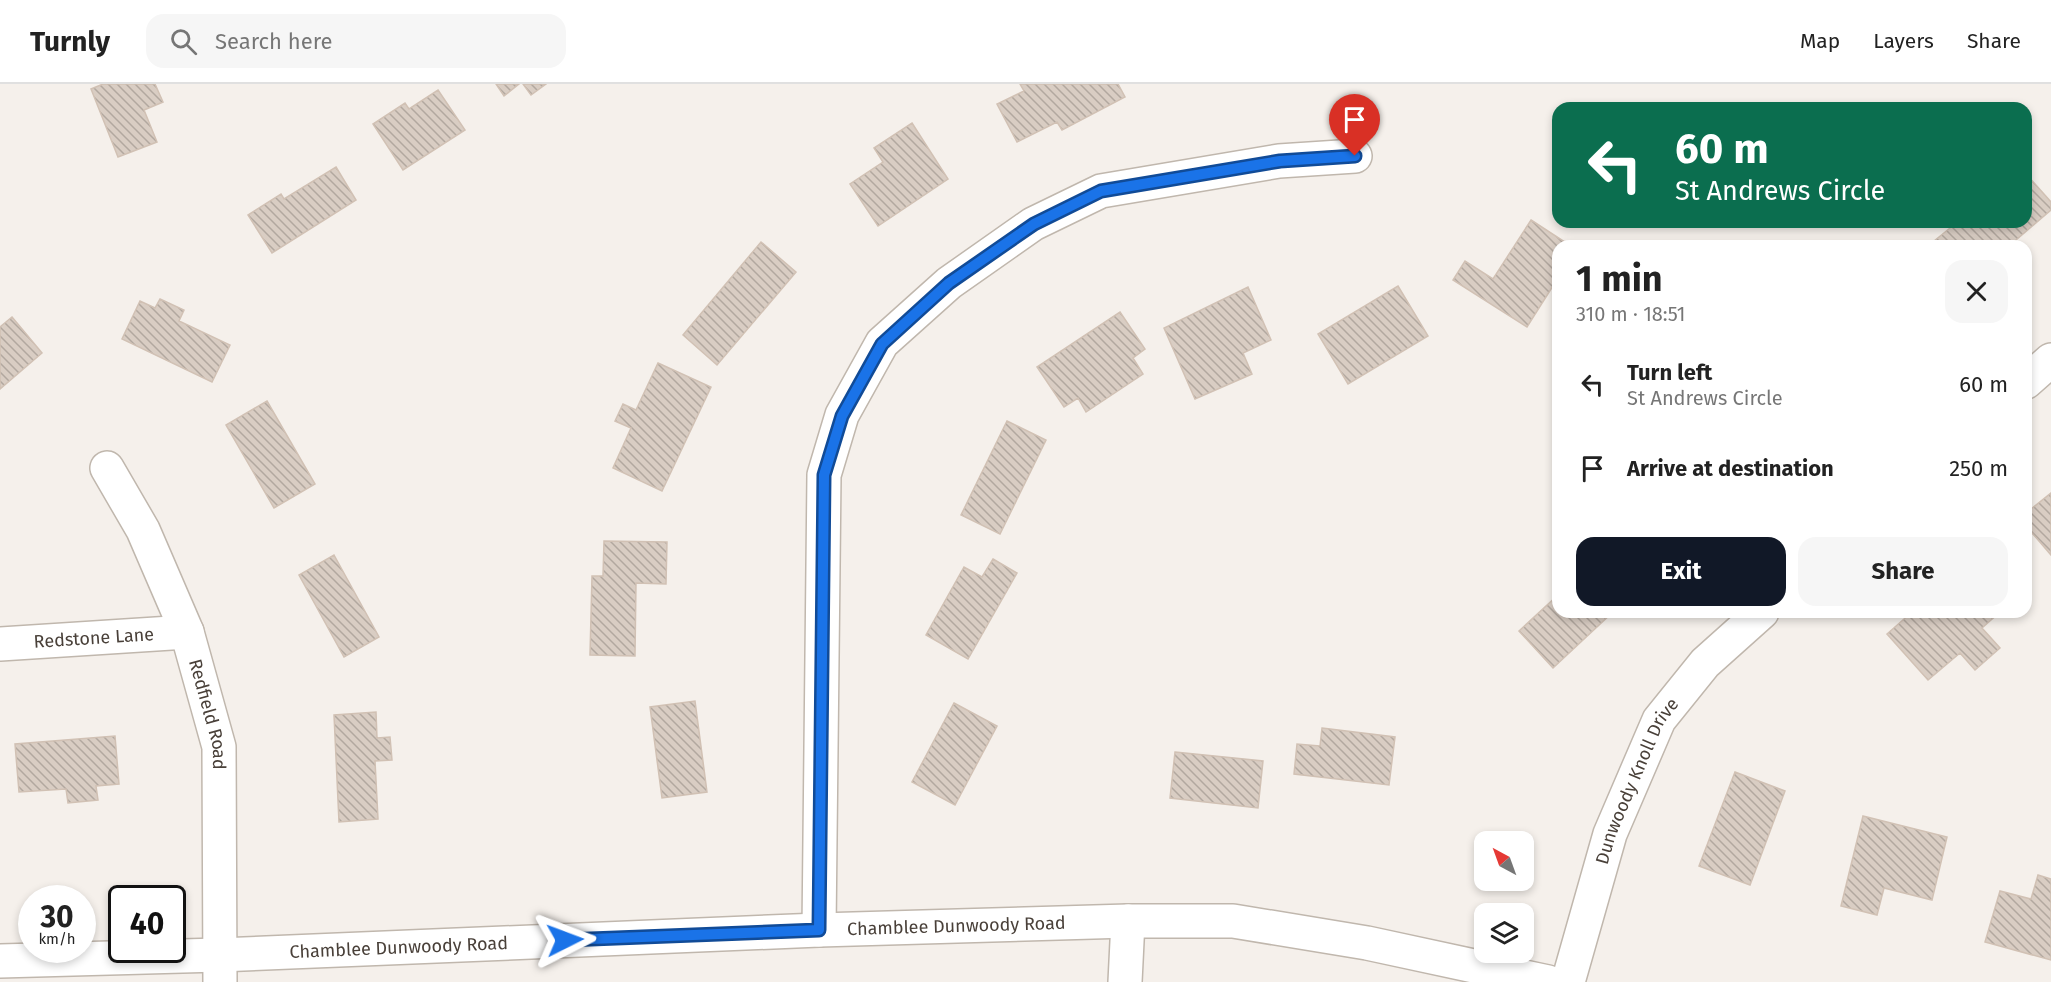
<!DOCTYPE html>
<meta charset="utf-8">
<style>
body{margin:0;font-family:"Fira Sans",sans-serif;background:#f6f6f6;color:#222;height:100vh;display:flex;flex-direction:column;font-size:22px;white-space:nowrap}
*{box-sizing:border-box;margin:0}
p{font-size:20px;color:#767676}
.icon{flex:none;width:33px;height:33px;fill:none;stroke:currentColor;stroke-width:2;stroke-linecap:round;stroke-linejoin:round}
.map{position:relative;flex:1;overflow:hidden}
.drawer{position:absolute;left:1552px;top:156px;width:480px;height:378px;display:flex;flex-direction:column;background:#fff;border-radius:18px;box-shadow:0 3px 9px #0003}
.drawer>*{flex:none}
.top-card{position:absolute;left:1552px;top:18px;width:480px;height:126px;border-radius:18px;box-shadow:0 3px 9px #0003;background:#0b6e4f;color:#fff;overflow:hidden}
.needle{width:39px;rotate:319deg}
.fabs{position:absolute;left:1474px;top:747px;display:grid;gap:12px}
.fabs a{display:grid;place-items:center;width:60px;height:60px;border-radius:12px;background:#fff;box-shadow:0 3px 9px #0003;font-size:30px}
.speed{position:absolute;left:18px;top:801px;display:flex;gap:12px;font-size:30px;font-weight:700;text-align:center}
.speed>*{display:grid;place-content:center;width:78px;height:78px;border-radius:50%;background:#fff;box-shadow:0 3px 9px #0003;line-height:1}
.speed small{font-size:15px;font-weight:400}
.speed .limit{border:3px solid #111;border-radius:9px;background:#fff;color:#111}
.pin{position:absolute;display:grid;place-items:center;width:51px;height:51px;color:#fff;margin:-62px -26px;border-radius:50% 50% 50% 0;rotate:-45deg;box-shadow:0 0 6px #0007}
.pin .icon{rotate:45deg}
.me{position:absolute;width:66px;margin:-33px;rotate:87deg;stroke-linejoin:round;filter:drop-shadow(0 0 4px #0008)}
.turn{display:flex;align-items:center;gap:21px;height:126px;padding:0 24px;font-size:27px}
.turn .icon{width:78px;height:78px;stroke-width:2.5}
.turn b{display:block;font-size:42px;line-height:51px}
.round{display:grid;place-items:center;flex:none;width:63px;height:63px;border-radius:18px;background:#f6f6f6}
.head{display:flex;align-items:center;justify-content:space-between;height:102px;padding:0 24px}
h1{font-size:36px;font-weight:700;line-height:45px}
.cta{display:flex;gap:12px;margin-top:auto;padding:12px 24px}
.cta a{flex:1;height:69px;border-radius:18px;background:#111827;color:#fff;font-size:24px;font-weight:700;line-height:69px;text-align:center}
.cta a+a{background:#f6f6f6;color:#222}
ul{padding:0;list-style:none}
li{display:flex;align-items:center;gap:18px;height:84px;padding:0 24px}
li div{flex:1}
li b{display:block;font-size:22px}
li em{font-style:normal}
header{display:flex;align-items:center;gap:36px;box-sizing:border-box;height:84px;padding:0 30px;background:#fff;border-bottom:2px solid #e0e0e0}
header strong{font-size:28px}
nav{display:flex;gap:33px;margin-inline-start:auto;font-size:21px}
.search{width:420px;height:54px;background:#f6f6f6;display:flex;align-items:center;gap:15px;box-sizing:border-box;padding:0 21px;border-radius:18px;color:#767676;font-size:22px}
.map>svg:first-child{display:block}
.building{fill:url(#building-back-hatch);stroke:#d1c1b4;stroke-width:1.5}
.lines{fill:none;stroke-linecap:round;stroke-linejoin:round}
.minor-casing{stroke:#c0b7ad;stroke-width:36}
.tertiary-casing{stroke:#c0b7ad;stroke-width:36}
.minor{stroke:#fff;stroke-width:33}
.tertiary{stroke:#fff;stroke-width:33}
.route-casing{stroke:#114b97;stroke-width:15}
.route{stroke:#1a73e8;stroke-width:10}
.labels{text-anchor:middle;dominant-baseline:central;stroke-width:4.5;stroke-linejoin:round;paint-order:stroke}
.street-label{font-size:18px;fill:#494039;stroke:#fff}
</style>
<header>
<strong>Turnly</strong>
<div class="search"><svg class="icon" aria-label="search" viewBox="0 0 24 24"><circle cx="10" cy="10" r="6"/><path d="M15 15l6 6"/></svg>Search here</div>
<nav><a>Map</a><a>Layers</a><a>Share</a></nav>
</header>
<div class="map">
<svg width="2051" height="898" viewBox="0 0 2051 898">
<defs>
<pattern id="building-back-hatch" width="6" height="6" patternUnits="userSpaceOnUse" patternTransform="scale(1.5)"><rect width="6" height="6" fill="#d9cdc3"/><path d="M-1 5l2 2M0 0l6 6M5-1l2 2" fill="none" stroke="#b2a89f"/></pattern>
</defs>
<rect width="100%" height="100%" fill="#f5f0eb"/>
<path class="building" d="M103 0H155L163 18 144 26 157 58 118 73 91 5Z
M496 0H519L504 12Z
M523 0H546L531 11Z
M1020 0H1118L1125 13 1062 46 1057 38 1017 58 997 20 1024 7Z
M438 6 465 46 403 86 373 40 405 19 409 25Z
M912 39 948 95 878 142 850 100 883 78 874 64Z
M336 83 356 116 272 169 248 131 281 110 284 115Z
M2026 90 2051 118V126L2009 162H1928L1950 144 1945 138H2026Z
M1531 136 1571 162H1558V194L1527 243 1453 196 1465 177 1493 195Z
M761 158 796 188 717 281 683 251Z
M1398 202 1428 252 1348 300 1318 250Z
M1248 203 1271 256 1243 269 1252 290 1195 315 1164 244Z
M160 215 184 226 179 237 230 261 212 298 122 255 140 217 155 224Z
M1120 228 1145 265 1133 274 1143 290 1086 328 1078 314 1064 323 1037 283Z
M12 233 42 269 0 305V243Z
M658 279 711 303 662 407 613 384 631 344 615 337 623 320 636 326Z
M267 317 315 400 274 424 226 341Z
M1007 337 1046 356 1000 450 961 431Z
M2051 409V471L2026 442V429Z
M604 457 667 458 666 500 636 499 635 572 590 571 592 492H603Z
M334 471 379 553 344 573 299 491Z
M993 475 1017 489 968 575 926 551 964 483 982 493Z
M1558 511V528H1613L1553 584 1519 547Z
M1912 528H2000L1982 544 2000 564 1975 586 1960 569 1928 596 1887 550Z
M695 617 707 708 662 714 650 623Z
M954 619 997 642 955 721 912 698Z
M376 628 377 654 390 653 392 676 375 677 378 735 339 738 334 631Z
M1322 644 1395 653 1389 701 1294 690 1297 660 1320 662Z
M115 652 119 700 96 702 98 716 68 719 66 705 19 708 15 660Z
M1175 668 1263 677 1258 724 1170 714Z
M1735 688 1785 707 1750 801 1699 782Z
M1863 732 1947 753 1932 816 1884 804 1877 831 1841 822Z
M2038 791 2051 795V876L1985 858 2000 807 2031 815Z"/>
<g class="lines">
<g class="minor-casing">
<g id="minor">
<path d="M2026 298 2051 276"/>
<path id="s1" d="M107 384 143 446 187 548 219 663 220 898"/>
<path id="s2" d="M0 560 187 548"/>
<path d="M819 846 824 391 842 331 882 259 949 199 1033 140 1101 107 1279 77 1355 72"/>
<path d="M1125 898 1128 837"/>
<path id="s3" d="M1568 898 1610 750 1659 636 1705 579 1762 528"/>
</g>
</g>
<g class="tertiary-casing">
<g id="tertiary">
<path id="s4" d="M0 877 219 871 819 846 1128 837H1233L1367 859 1548 898"/>
</g>
</g>
<use href="#minor" class="minor"/>
<use href="#tertiary" class="tertiary"/>
</g>
<g class="lines">
<g class="route-casing">
<path id="route" d="M565 856 819 846 824 391 842 332 882 260 949 199 1034 140 1101 107 1280 77 1355 72"/>
</g>
<use href="#route" class="route"/>
</g>
<g class="labels">
<g class="street-label">
<text stroke="none"><textPath href="#s2" startOffset="94">Redstone Lane</textPath></text>
<text stroke="none"><textPath href="#s1" startOffset="268">Redfield Road</textPath></text>
<text stroke="none"><textPath href="#s3" startOffset="213">Dunwoody Knoll Drive</textPath></text>
<text stroke="none"><textPath href="#s4" startOffset="957">Chamblee Dunwoody Road</textPath></text>
<text stroke="none"><textPath href="#s4" startOffset="399">Chamblee Dunwoody Road</textPath></text>
</g>
</g>
</svg>
<div class="fabs">
<a><svg class="needle" viewBox="-14 -14 28 28"><path d="M0-13l5 13h-10z" fill="#e53935"/><path d="M0 13l5-13h-10z" fill="#767676"/></svg></a>
<a><svg class="icon" aria-label="layers" viewBox="0 0 24 24"><path d="M12 4l9 5-9 5-9-5zM3 14l9 5 9-5"/></svg></a>
</div>
<div class="speed"><div>30<small>km/h</small></div><div class="limit">40</div></div>
<div class="pin" style="left:1355px;top:72px;background:#d93025"><svg class="icon" aria-label="arrive" viewBox="0 0 24 24"><path d="M6 21V4h12l-3 4 3 4H6"/></svg></div>
<svg class="me" style="left:565px;top:856px" viewBox="-20 -20 40 40"><path d="M0-17L14 15 0 8-14 15z" fill="#1a73e8" stroke="#fff" stroke-width="4"/></svg>
<div class="top-card">
<div class="turn"><svg class="icon" aria-label="left" viewBox="0 0 24 24"><path d="M17 20v-9H6M10 6l-5 5 5 5"/></svg><div><b>60 m</b>St Andrews Circle</div></div>
</div>
<section class="drawer">
<div class="head"><div><h1>1 min</h1><p>310 m · 18:51</p></div><a class="round"><svg class="icon" aria-label="close" viewBox="0 0 24 24"><path d="M6 6l12 12M18 6L6 18"/></svg></a></div>
<ul>
<li><svg class="icon" aria-label="left" viewBox="0 0 24 24"><path d="M17 20v-9H6M10 6l-5 5 5 5"/></svg><div><b>Turn left</b><p>St Andrews Circle</p></div><em>60 m</em></li>
<li><svg class="icon" aria-label="arrive" viewBox="0 0 24 24"><path d="M6 21V4h12l-3 4 3 4H6"/></svg><div><b>Arrive at destination</b></div><em>250 m</em></li>
</ul>
<div class="cta"><a>Exit</a><a>Share</a></div>
</section>
</div>
